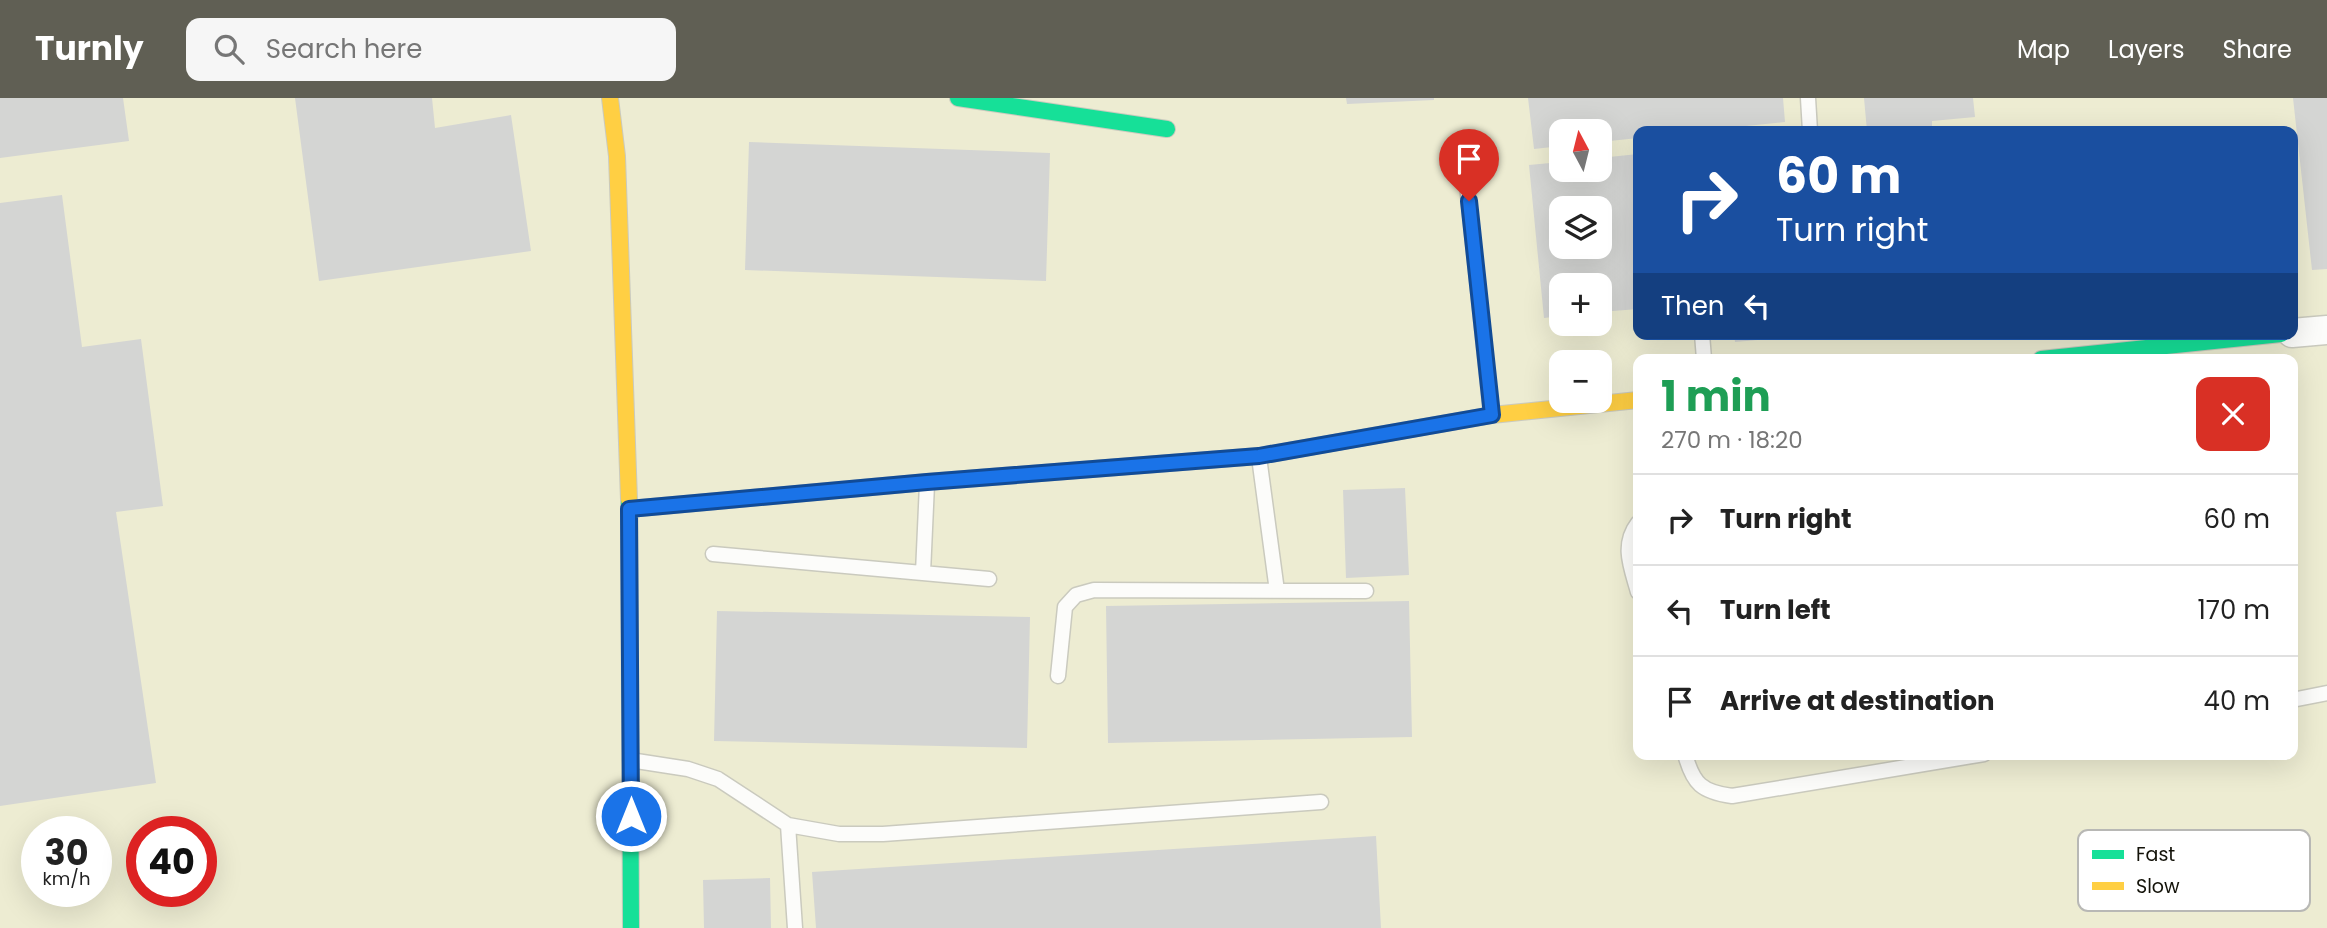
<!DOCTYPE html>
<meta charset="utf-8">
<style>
body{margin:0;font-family:Poppins,sans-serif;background:#f6f6f6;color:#222;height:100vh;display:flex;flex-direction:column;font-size:26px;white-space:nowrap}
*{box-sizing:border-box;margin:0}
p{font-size:23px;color:#767676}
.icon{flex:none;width:38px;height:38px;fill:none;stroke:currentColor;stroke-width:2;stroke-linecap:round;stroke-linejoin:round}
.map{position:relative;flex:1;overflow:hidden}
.details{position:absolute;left:1633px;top:256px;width:665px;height:406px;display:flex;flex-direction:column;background:#fff;border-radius:14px;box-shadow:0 7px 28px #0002}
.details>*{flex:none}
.guide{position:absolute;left:1633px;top:28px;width:665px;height:214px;border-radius:14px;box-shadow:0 7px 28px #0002;background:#1a4fa0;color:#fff;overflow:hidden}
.needle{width:46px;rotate:353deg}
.fabs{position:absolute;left:1549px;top:21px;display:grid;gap:14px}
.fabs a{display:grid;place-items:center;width:63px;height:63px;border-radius:14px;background:#fff;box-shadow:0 7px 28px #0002;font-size:35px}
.speed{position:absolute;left:21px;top:718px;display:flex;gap:14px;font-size:35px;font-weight:700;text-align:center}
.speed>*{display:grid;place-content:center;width:91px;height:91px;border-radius:50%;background:#fff;box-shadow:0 7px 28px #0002;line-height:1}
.speed small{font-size:18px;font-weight:400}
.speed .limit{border:10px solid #d22;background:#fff;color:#111}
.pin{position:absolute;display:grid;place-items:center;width:60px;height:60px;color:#fff;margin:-72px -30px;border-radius:50% 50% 50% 0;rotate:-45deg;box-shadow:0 0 7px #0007}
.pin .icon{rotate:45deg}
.me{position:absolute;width:77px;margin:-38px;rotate:0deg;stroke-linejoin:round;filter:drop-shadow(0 0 5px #0008)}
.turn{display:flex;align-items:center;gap:24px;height:147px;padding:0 28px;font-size:32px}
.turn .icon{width:91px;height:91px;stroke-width:2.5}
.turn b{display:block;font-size:49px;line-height:60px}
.then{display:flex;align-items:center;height:66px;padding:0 28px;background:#0003;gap:14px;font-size:26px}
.round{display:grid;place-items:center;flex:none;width:74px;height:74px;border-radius:14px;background:#f6f6f6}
.head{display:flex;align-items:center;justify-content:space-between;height:119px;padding:0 28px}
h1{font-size:42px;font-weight:700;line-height:52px;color:#1e9e55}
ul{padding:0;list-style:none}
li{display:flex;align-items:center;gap:21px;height:91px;padding:0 28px;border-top:2px solid #e0e0e0}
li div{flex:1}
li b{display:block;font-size:26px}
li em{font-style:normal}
header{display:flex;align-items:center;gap:42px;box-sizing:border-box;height:98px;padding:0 35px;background:#605f54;color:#fff}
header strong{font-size:33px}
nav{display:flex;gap:38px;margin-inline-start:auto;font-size:24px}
.search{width:490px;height:63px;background:#f6f6f6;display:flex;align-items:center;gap:18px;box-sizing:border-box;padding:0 24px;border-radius:14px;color:#767676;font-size:26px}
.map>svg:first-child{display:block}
.built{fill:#edecd2;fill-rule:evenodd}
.building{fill:#d4d5d3;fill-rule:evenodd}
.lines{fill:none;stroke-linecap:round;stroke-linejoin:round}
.lane-casing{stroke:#cacabe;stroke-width:17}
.street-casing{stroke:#cacabe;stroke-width:31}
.fast-casing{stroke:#cacabe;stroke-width:18}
.slow-casing{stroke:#cacabe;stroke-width:18}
.lane{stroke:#fcfcfa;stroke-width:14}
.street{stroke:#fcfcfa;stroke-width:28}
.fast{stroke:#16e098;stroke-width:16}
.slow{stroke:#ffcf43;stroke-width:16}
.route-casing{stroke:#114b97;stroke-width:18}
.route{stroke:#1a73e8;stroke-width:12}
.key{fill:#fff;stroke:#b8b8b5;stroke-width:2}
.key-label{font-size:19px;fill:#131209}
</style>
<header>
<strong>Turnly</strong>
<div class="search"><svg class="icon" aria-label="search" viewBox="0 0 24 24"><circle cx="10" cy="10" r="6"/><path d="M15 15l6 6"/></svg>Search here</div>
<nav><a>Map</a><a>Layers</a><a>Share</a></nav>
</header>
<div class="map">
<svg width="2327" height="830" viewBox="0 0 2327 830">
<rect width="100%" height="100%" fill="#eeedde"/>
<path class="built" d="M0 0H2327V830H0ZM1561 33H1600V72H1561ZM1638 33H2292V236H1638ZM1561 110H1600V149H1561ZM1561 187H1600V226H1561ZM1638 261H2292V656H1638ZM1561 264H1600V303H1561ZM37 733H96V793H37ZM142 733H201V793H142Z"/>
<path class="building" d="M0 0H123L129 43 0 60Z
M295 0H432L435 30 511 17 531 153 319 183Z
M1346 0H1434V2L1347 6Z
M1528 0H1783L1785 24 1698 33H1638V40L1600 44V33H1561V48L1534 51Z
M1864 0H1973L1975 19 1932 23V33H1867Z
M2293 0H2327V171L2312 172Z
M749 44 1050 55 1046 183 745 172Z
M1638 56V211L1600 214V187H1561V218L1544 220 1529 67 1561 64V72H1600V60ZM1561 110H1600V149H1561Z
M62 97 82 249 141 241 163 408 116 414 156 685 0 708V105Z
M1734 236H1801V238L1735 244Z
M1405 390 1409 477 1346 480 1343 392Z
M1409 503 1412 639 1108 645 1106 508Z
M717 513 1030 519 1027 650 714 643Z
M1376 738 1381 830H816L812 774Z
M770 780 771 830H704L703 782Z"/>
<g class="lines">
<g class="lane-casing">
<path id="lane" d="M1808 0 1810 33
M1463 49 1491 315
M1702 236 1704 261
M1259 359 1277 493
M1638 425C1621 447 1631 469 1638 494
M713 456 989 481
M923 475 927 386
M1058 578 1065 509 1076 497 1094 492 1366 493
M2292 602 2327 595
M1685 656C1693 686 1702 694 1732 698L1984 656
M630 662 688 671 718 681 788 727 839 736H883L1321 704
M788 727 795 830"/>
</g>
<g class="street-casing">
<path id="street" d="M2292 235 2327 232"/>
</g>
<g class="fast-casing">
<path id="fast" d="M958 0 1167 31
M2041 261 2281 236
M629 402 631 830
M629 411 927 384 1259 358 1338 344"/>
</g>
<g class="slow-casing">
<path id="slow" d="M610 0 617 58 629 402
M1338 344 1492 317 1638 302"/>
</g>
<use href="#lane" class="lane"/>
<use href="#street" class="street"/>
<use href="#fast" class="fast"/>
<use href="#slow" class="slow"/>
</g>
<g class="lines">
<g class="route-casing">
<path id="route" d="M631 718 629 411 927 384 1259 358 1492 317 1469 103"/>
</g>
<use href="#route" class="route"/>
</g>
<rect x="2078" y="732" width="232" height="81" rx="10" class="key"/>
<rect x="2092" y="752" width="32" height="9" fill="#16e098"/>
<rect x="2092" y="784" width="32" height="8" fill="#ffcf43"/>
<g class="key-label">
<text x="2136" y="763">Fast</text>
<text x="2136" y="795">Slow</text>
</g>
</svg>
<div class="fabs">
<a><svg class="needle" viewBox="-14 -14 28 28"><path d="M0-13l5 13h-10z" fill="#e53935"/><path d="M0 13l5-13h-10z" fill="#767676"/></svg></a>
<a><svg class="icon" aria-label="layers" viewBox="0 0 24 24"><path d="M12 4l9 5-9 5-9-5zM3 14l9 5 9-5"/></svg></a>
<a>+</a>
<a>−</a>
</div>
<div class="speed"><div>30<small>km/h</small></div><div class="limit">40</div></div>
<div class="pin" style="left:1469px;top:103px;background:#d93025"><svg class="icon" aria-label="arrive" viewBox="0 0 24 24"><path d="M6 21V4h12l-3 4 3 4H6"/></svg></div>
<svg class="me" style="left:631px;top:718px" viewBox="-20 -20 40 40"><circle r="17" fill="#1a73e8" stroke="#fff" stroke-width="3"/><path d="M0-11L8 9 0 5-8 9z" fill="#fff"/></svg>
<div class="guide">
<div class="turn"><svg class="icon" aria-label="right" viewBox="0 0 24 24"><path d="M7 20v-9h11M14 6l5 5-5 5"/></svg><div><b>60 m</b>Turn right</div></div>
<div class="then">Then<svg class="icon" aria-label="left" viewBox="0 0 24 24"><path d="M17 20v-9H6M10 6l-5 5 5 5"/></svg></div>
</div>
<section class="details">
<div class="head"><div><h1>1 min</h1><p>270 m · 18:20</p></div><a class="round" style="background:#d93025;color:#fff"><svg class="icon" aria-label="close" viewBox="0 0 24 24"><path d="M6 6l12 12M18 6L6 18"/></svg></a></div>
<ul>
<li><svg class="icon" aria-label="right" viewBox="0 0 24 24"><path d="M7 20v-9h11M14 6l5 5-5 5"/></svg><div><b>Turn right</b></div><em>60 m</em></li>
<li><svg class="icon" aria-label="left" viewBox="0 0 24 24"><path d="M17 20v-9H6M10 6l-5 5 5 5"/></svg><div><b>Turn left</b></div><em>170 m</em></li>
<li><svg class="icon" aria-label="arrive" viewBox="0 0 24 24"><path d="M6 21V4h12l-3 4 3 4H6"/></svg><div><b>Arrive at destination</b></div><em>40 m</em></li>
</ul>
</section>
</div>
